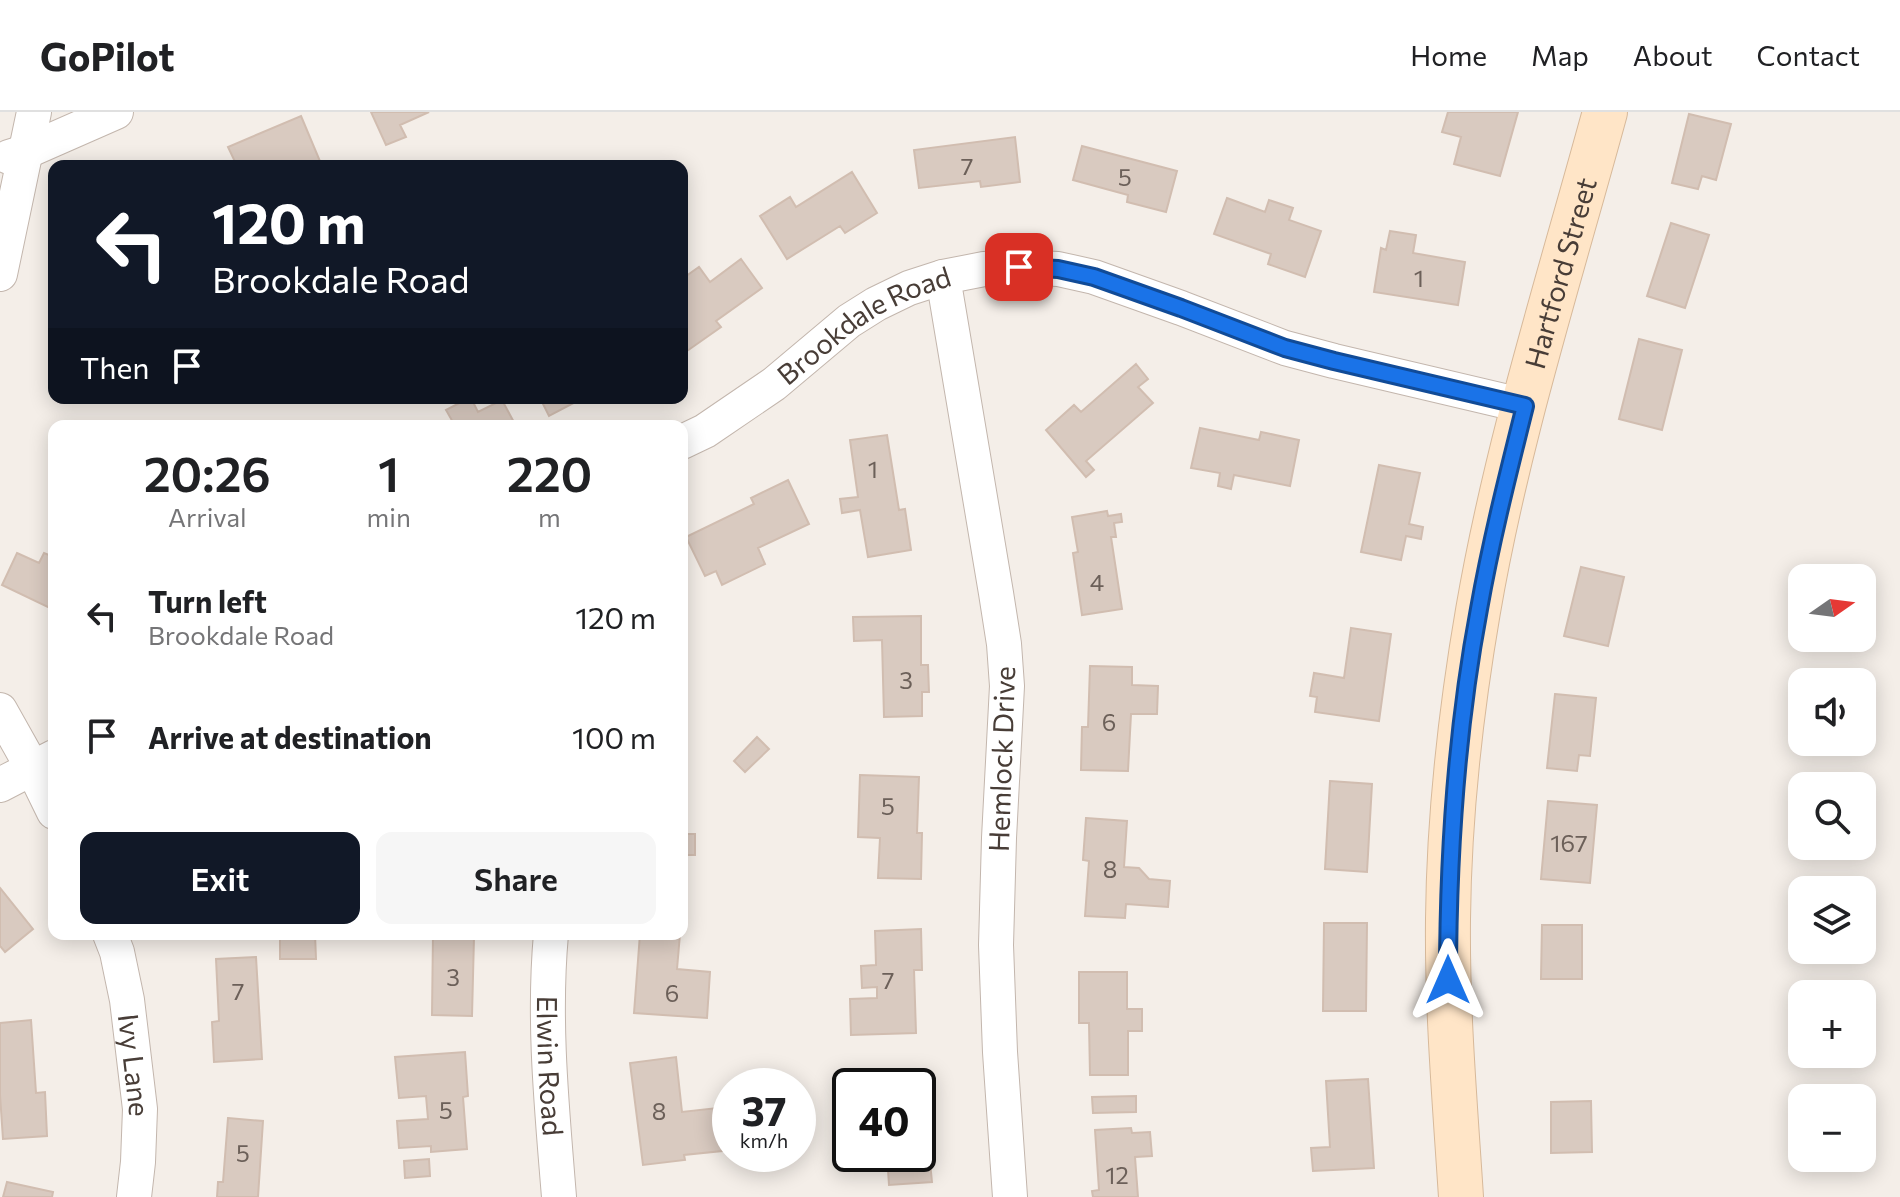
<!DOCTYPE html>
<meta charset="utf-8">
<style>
body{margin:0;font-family:Commissioner,sans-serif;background:#f6f6f6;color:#202124;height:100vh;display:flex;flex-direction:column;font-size:30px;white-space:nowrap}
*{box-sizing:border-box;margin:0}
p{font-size:26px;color:#757577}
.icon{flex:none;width:44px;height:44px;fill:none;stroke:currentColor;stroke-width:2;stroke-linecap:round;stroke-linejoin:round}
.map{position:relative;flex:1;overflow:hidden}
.panel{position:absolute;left:48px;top:308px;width:640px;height:520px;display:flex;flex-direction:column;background:#fff;border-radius:16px;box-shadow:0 4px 20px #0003}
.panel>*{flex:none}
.banner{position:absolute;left:48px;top:48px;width:640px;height:244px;border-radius:16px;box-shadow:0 4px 20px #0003;background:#111827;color:#fff;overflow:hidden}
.needle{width:52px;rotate:76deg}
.controls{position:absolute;left:1788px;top:452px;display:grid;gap:16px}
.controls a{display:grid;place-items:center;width:88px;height:88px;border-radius:16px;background:#fff;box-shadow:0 4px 20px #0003;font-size:40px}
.speed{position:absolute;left:712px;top:956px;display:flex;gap:16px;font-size:40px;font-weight:700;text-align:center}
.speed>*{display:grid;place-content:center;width:104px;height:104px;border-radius:50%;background:#fff;box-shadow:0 4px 20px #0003;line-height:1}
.speed small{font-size:20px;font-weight:400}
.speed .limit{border:4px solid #111;border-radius:12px;background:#fff;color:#111}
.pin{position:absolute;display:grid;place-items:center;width:68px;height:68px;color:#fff;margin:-34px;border-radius:16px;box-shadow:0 4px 12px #0006}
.me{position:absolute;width:88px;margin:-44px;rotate:0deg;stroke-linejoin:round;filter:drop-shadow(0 0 6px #0008)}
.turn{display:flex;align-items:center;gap:28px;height:168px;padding:0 32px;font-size:36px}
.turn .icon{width:104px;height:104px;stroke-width:2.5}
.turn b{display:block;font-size:56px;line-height:68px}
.then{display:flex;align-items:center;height:76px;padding:0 32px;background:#0003;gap:16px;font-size:30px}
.eta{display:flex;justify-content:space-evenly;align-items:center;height:136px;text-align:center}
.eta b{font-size:48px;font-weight:600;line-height:56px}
.cta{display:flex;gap:16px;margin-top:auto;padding:16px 32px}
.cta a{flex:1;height:92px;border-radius:16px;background:#111827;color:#fff;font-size:32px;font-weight:600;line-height:92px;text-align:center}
.cta a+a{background:#f6f6f6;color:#202124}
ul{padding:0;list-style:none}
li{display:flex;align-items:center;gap:24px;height:120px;padding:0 32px}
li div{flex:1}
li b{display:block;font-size:30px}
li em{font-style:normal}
header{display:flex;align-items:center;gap:48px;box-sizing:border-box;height:112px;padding:0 40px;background:#fff;border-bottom:2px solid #e0e0e0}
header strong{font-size:38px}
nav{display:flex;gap:44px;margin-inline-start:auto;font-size:28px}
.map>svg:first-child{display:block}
.building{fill:#d9cac0;stroke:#d1bdb0;stroke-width:2}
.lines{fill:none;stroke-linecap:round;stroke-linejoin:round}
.street-casing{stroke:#c3b6ad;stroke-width:36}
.secondary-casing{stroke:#d7b99a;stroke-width:46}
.street{stroke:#fff;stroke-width:34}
.secondary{stroke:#ffe5c7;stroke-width:44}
.route-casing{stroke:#114b97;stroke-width:20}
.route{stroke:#1a73e8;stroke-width:14}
.labels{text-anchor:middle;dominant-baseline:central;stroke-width:6;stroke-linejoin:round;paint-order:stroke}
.number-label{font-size:24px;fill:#6c6059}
.street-label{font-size:28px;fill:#483d37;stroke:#fff}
</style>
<header>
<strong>GoPilot</strong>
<nav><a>Home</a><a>Map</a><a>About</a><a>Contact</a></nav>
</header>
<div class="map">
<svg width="1900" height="1085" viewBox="0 0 1900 1085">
<rect width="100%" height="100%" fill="#f4eee8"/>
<path class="building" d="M371 0H429L400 13 406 25 386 33Z
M1448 0H1518L1500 64 1454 52 1461 25 1442 20Z
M1689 2 1731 12 1716 68 1702 64 1698 77 1672 71Z
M301 4 322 54H237L228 35Z
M1015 25 1020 70 981 75 980 69 919 76 914 38Z
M1082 34 1177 59 1166 100 1127 90 1128 83 1073 68Z
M852 60 877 101 845 121 840 114 787 147 760 104 790 85 796 95Z
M1227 86 1265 100 1269 88 1293 96 1289 108 1321 119 1305 165 1268 152 1271 142 1214 122Z
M1671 111 1709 123 1685 196 1647 184Z
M1390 119 1416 123 1413 141 1465 150 1458 193 1374 180 1381 136 1386 138Z
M741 147 762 176 716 209 721 215 687 239 682 233V167L699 155 710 170Z
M1639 227 1682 238 1662 318 1619 307Z
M1136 252 1148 267 1138 275 1153 291 1086 349 1094 358 1086 365 1046 318 1074 293 1081 300Z
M469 286H471L478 300 502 288 516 314H450L454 312 446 298Z
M540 286H583L549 304Z
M1200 316 1259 328 1261 320 1299 328 1290 374 1234 363 1231 377 1218 374 1220 361 1191 356Z
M887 323 899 398 905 397 911 438 868 445 860 398 842 401 840 387 858 385 850 328Z
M1379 353 1420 361 1409 412 1423 415 1421 427 1406 424 1401 448 1361 440Z
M788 368 809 412 758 436 765 452 722 473 716 459 705 464 686 425 754 392 751 386Z
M1107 399 1108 404 1121 402 1122 410 1114 411 1116 425H1111L1122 497 1082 503 1073 441 1078 440 1072 405Z
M17 441 39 451 44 441 54 445V498L2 473Z
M1581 455 1624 465 1608 534 1564 524Z
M921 504V553H928L929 580H922V604L884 605 882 528 854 529 853 505Z
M1351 516 1391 522 1379 609 1315 600 1317 585 1310 584 1314 561 1344 566Z
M1090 554 1132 555V573L1158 574 1157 602H1131L1128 659 1081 658 1082 615H1088Z
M1555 582 1596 586 1590 644 1579 643 1577 659 1547 656Z
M757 625 769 637 745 660 734 649Z
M682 648H684V722H695V743H682Z
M860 663 919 665 917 721H922L921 767 878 766 880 726 858 725Z
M1330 669 1372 672 1367 760 1325 757Z
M1548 689 1597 693 1590 771 1541 767Z
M1086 706 1127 709 1124 755 1139 756 1149 767 1170 769 1168 795 1126 792 1125 806 1085 804 1089 749 1083 748Z
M0 776 33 817 5 840 0 834Z
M1324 811H1367L1366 899H1323Z
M1542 813H1582V867H1541Z
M921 817 922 858H914L916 921 851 923 850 887 877 886V875L862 876 861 854 876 853 875 819Z
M280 822H315L316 847H280Z
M433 822H483V825H474L472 904 432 903Z
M640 822H680L677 857 710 860 707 906 634 901Z
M256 845 262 947 214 950 212 910 219 909 216 847Z
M1079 860H1127V897H1142V919H1128V963H1090L1089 911H1079Z
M31 908 36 981 45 980 47 1024 3 1027 0 983V911Z
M465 940 468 984 463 985 467 1037 431 1040V1034L399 1036 397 1009 428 1007 426 984 399 986 395 945Z
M676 945 682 1000 717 996 722 1039 684 1043 685 1048 643 1053 630 951Z
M1368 967 1374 1056 1313 1059 1311 1036 1330 1035 1326 969Z
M916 968V974H860V973Z
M1136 984V1000L1093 1001 1092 985Z
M1591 989 1592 1040 1551 1041V990Z
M918 993 921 1030H928L932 1070 889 1073 887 1042H918Z
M228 1006 263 1009 258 1085H217L218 1070H223Z
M1131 1016 1132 1021 1150 1020 1152 1044 1135 1045 1138 1085H1093L1092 1079 1099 1078 1095 1018Z
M429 1047 430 1064 405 1066 404 1049Z
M7 1070 53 1080 52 1085H3Z"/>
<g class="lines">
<g class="street-casing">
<g id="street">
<path d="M9 45 25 40 116 0"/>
<path d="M0 162 34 0"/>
<path d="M943 165 996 481 1004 532 1007 574 999 726 996 833 1000 940 1010 1085"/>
<path id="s1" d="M682 330 705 319 774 272 849 209 876 192 909 176 943 165 984 157 1019 155 1058 157 1094 165 1181 196 1285 236 1334 249 1525 294"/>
<path d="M0 598 32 655 54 700"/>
<path d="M0 673 54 645"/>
<path id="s2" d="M110 822 117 840 127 888 140 997 138 1050 134 1085"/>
<path id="s3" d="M551 822C543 910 552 997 559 1085"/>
</g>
</g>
<g class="secondary-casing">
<g id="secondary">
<path id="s4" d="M1461 1085C1455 992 1447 900 1448 807 1449 706 1461 598 1478 499 1507 330 1560 165 1605 0"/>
</g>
</g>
<use href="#street" class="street"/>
<use href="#secondary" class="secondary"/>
</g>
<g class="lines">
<g class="route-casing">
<path id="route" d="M1019 155 1058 157 1094 165 1181 196 1285 236 1334 249 1525 294C1508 362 1491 429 1479 497 1456 619 1448 744 1448 868"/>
</g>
<use href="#route" class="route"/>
</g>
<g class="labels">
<g class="number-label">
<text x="967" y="53">7</text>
<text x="1125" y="64">5</text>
<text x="1419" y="165">1</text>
<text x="873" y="356">1</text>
<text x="1097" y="469">4</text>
<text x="906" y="567">3</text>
<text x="1109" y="609">6</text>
<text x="888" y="693">5</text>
<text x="1569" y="730">167</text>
<text x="1110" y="756">8</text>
<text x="453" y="864">3</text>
<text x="888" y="867">7</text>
<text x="238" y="878">7</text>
<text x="672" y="880">6</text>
<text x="446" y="997">5</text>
<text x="659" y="998">8</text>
<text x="243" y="1040">5</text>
<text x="1117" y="1062">12</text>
</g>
<g class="street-label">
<text stroke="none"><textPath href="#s4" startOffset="936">Hartford Street</textPath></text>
<text stroke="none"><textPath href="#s1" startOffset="218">Brookdale Road</textPath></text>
<text transform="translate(1001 647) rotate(-88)">Hemlock Drive</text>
<text stroke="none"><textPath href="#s2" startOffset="134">Ivy Lane</textPath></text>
<text stroke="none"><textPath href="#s3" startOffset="132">Elwin Road</textPath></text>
</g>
</g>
</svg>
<div class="controls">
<a><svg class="needle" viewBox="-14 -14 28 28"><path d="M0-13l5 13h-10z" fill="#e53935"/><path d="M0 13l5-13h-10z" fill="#757577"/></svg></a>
<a><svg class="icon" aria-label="sound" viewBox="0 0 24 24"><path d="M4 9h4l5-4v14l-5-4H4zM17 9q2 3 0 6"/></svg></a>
<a><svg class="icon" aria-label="search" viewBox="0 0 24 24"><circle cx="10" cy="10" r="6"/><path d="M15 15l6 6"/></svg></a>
<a><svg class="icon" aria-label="layers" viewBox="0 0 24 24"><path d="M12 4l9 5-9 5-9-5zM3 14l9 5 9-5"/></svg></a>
<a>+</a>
<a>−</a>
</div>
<div class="speed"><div>37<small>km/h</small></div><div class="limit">40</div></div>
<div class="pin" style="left:1019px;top:155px;background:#d93025"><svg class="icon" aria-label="arrive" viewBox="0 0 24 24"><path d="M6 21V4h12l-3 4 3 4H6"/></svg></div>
<svg class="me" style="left:1448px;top:868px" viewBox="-20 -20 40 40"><path d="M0-17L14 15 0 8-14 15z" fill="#1a73e8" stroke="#fff" stroke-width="4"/></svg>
<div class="banner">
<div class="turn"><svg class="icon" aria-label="left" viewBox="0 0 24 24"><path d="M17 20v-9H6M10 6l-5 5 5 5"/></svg><div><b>120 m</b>Brookdale Road</div></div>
<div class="then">Then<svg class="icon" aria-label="arrive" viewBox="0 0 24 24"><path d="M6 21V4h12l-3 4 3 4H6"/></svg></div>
</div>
<section class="panel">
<div class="eta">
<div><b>20:26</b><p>Arrival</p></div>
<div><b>1</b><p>min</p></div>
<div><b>220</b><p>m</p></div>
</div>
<ul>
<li><svg class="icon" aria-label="left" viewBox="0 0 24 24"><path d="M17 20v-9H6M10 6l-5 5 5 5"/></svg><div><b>Turn left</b><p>Brookdale Road</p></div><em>120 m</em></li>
<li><svg class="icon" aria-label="arrive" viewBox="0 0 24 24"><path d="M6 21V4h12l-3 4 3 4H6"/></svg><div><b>Arrive at destination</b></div><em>100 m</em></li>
</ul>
<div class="cta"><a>Exit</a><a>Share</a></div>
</section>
</div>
